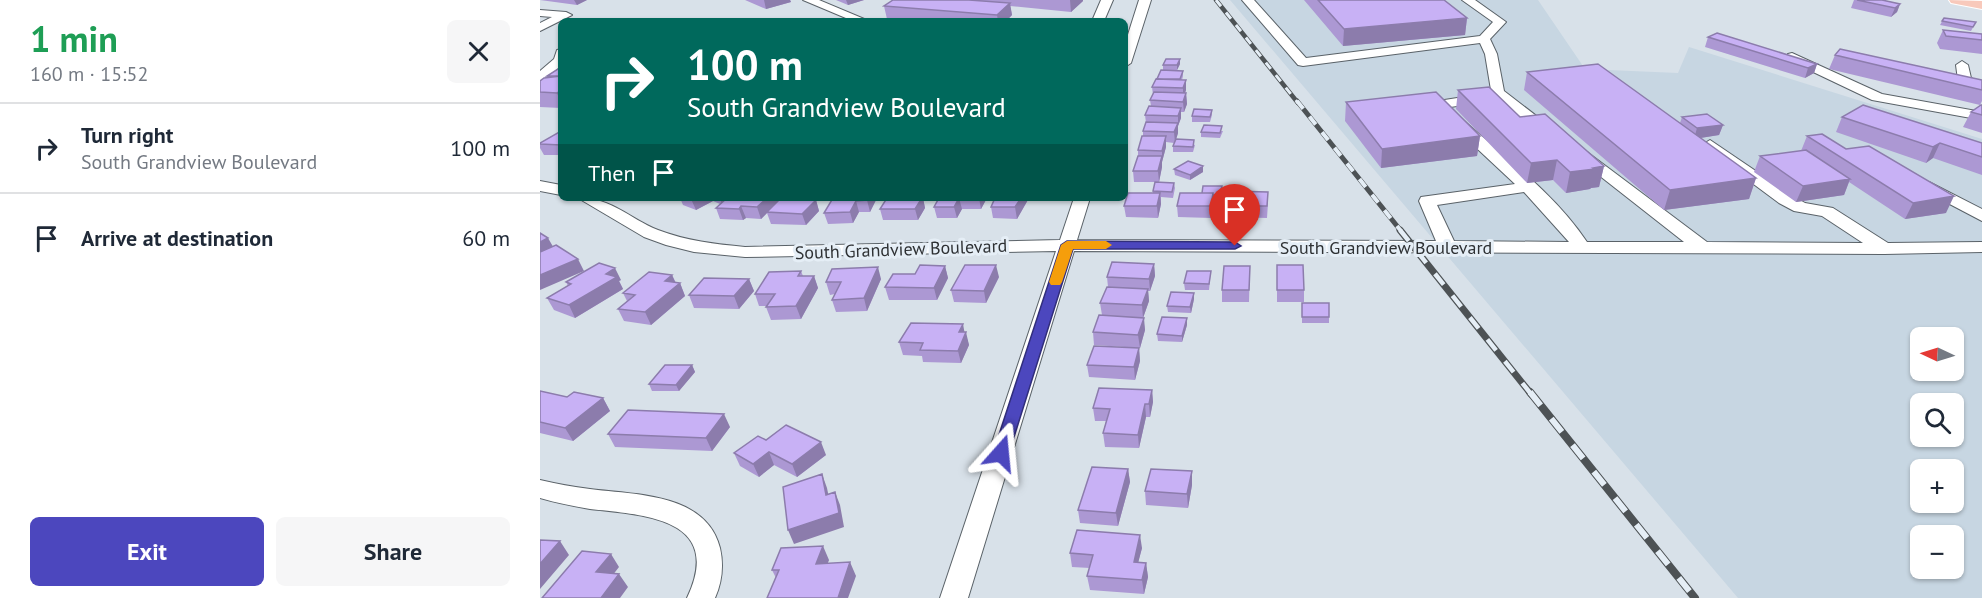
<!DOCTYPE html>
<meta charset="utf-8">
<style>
body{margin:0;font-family:"PT Sans",sans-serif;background:#f6f6f7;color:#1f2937;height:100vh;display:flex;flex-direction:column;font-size:22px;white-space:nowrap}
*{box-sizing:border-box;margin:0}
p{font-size:20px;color:#747a83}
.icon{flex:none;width:33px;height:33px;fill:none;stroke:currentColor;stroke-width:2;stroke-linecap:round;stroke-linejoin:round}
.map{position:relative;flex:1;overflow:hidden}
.panel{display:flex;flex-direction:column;background:#fff;width:540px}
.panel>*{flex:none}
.banner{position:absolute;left:18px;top:18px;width:570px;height:183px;border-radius:9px;box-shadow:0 2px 4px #0004;background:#00695c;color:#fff;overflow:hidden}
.needle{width:39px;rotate:274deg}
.buttons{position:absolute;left:1370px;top:327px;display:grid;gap:12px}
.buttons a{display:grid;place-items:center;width:54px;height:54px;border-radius:9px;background:#fff;box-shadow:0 2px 4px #0004;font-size:30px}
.pin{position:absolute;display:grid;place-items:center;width:51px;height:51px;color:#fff;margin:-62px -26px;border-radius:50% 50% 50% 0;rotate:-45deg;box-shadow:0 0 6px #0007}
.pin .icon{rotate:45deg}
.me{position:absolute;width:66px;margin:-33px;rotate:18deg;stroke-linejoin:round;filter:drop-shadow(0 0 4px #0008)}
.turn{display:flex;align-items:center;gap:21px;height:126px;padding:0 30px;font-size:27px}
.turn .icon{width:78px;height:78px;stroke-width:2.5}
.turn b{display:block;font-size:42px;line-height:51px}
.then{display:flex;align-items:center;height:57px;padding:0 30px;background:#0003;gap:12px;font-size:22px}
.round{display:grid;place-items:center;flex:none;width:63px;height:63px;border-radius:9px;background:#f6f6f7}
.overview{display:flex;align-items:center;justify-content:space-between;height:102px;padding:0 30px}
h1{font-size:36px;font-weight:800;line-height:45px;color:#1e9e55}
.action{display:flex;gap:12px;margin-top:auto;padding:12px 30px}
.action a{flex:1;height:69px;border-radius:9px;background:#4c47be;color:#fff;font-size:24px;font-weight:800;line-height:69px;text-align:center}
.action a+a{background:#f6f6f7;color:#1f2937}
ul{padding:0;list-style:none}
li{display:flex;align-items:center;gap:18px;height:90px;padding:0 30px;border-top:2px solid #e0e1e3}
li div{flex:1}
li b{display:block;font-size:22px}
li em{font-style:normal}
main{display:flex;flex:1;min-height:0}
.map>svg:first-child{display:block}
.built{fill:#c7d6e2;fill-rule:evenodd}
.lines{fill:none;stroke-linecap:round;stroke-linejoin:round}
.minor-casing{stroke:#5a6268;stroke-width:2}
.major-casing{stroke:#fff;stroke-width:2}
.minor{fill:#fff;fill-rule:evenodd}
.major{fill:#f8c9bb;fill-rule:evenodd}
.rail-far3-casing{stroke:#4d5255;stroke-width:4.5}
.rail-far2-casing{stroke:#4d5255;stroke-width:5}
.rail-far1-casing{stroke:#4d5255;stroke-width:7}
.rail-casing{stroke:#4d5255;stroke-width:8}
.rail-far3{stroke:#e5eef6;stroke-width:3;stroke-dasharray:8;stroke-linecap:butt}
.rail-far2{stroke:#e5eef6;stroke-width:4;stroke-dasharray:10;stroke-linecap:butt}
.rail-far1{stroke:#e5eef6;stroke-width:4.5;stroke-dasharray:14;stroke-linecap:butt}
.rail{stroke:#e5eef6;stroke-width:6;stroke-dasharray:17;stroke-linecap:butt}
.wall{fill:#ac98d3}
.shaded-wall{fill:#8c7cac}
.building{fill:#c8b1f5;stroke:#8c7cac;stroke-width:1.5}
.route{fill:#4c47be;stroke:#312e7c;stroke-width:1.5}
.slow{fill:#f59e0b}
.labels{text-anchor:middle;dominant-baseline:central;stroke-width:6;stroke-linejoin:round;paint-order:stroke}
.street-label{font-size:18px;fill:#2e3134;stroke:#e5eef6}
</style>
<main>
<section class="panel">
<div class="overview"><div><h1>1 min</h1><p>160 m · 15:52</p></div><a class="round"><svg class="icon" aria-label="close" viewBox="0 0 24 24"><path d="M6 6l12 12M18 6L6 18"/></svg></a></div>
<ul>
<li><svg class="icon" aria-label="right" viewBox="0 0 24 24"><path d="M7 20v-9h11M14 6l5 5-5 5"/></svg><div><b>Turn right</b><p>South Grandview Boulevard</p></div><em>100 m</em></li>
<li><svg class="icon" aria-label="arrive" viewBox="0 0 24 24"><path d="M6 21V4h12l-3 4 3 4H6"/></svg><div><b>Arrive at destination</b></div><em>60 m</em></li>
</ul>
<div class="action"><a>Exit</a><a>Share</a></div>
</section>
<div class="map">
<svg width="1442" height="598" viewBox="0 0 1442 598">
<rect width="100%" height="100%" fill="#d8e1e9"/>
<path class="built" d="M690 0H998L1045 69 1138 73 1149 47 1442 139V598H1198ZM1380 338H1413V370H1380ZM1380 404H1413V436H1380ZM1380 470H1413V502H1380ZM1380 536H1413V568H1380Z"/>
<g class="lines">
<g class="minor-casing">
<path id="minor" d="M263 0H279L329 21H313Z
M561 0H573L564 21H552Z
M599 0H611L591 63 585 67V44Z
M702 0H714L766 58 940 36 953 22 922 0H935L966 22 950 39 957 54 964 91 1016 131 1014 134H1004L952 96 945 54 940 43 763 66 758 65Z
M0 10 26 12 32 15 0 31V23L12 17 0 16Z
M21 49V66L0 82V71L14 59 17 50Z
M1252 53 1342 94 1442 112V120L1332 100 1248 60V54Z
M1422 61 1428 65 1431 78 1442 84V93L1418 80 1416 65Z
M943 94 948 95V101L898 109 891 105 898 101Z
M919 120 924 121C966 158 1016 195 1047 242H1144L1037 158 1034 155 1037 152H1047L1167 242 1323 243 1282 216 1254 211 1239 203 1165 148 1162 145 1170 140 1251 195 1265 203 1293 208 1348 243 1442 242V252L1344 254 534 251 428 598H400L516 251 205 257 154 252 126 245 104 237 38 198C73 198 88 218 118 230 147 241 175 244 205 247L520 240 534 198H550L537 240 896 241 879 201 881 197 975 184 914 127 912 124 914 121ZM984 192 1029 242 914 241 897 205Z
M0 181 21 185V195L0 191Z
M1389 182 1442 209V221L1383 190 1381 187 1383 184Z
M0 480C17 484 33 487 50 489 96 495 166 493 180 548 184 566 182 582 175 598H147C185 518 104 515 50 509 33 506 17 503 0 498Z"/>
</g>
<g class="major-casing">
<path id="major" d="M1409 0 1442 1V9L1411 3Z"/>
</g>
<use href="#minor" class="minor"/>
<use href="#major" class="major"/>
<g class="rail-far3-casing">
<path id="rail-far3" d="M676 0 758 103"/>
</g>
<g class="rail-far2-casing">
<path id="rail-far2" d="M757 101 861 231"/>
</g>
<g class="rail-far1-casing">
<path id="rail-far1" d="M860 230 991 394"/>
</g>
<g class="rail-casing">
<path id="rail" d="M990 392 1155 598"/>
</g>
<use href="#rail-far3" class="rail-far3"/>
<use href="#rail-far2" class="rail-far2"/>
<use href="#rail-far1" class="rail-far1"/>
<use href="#rail" class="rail"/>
</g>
<path class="wall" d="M0 0H47L37 5Z
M205 0H250L251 2 226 9Z
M296 0H324L308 5Z
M353 0H543V1L531 12 470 6 472 15 466 21H371L347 19 344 6Z
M764 0H904L927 18 925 35 803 46Z
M1314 0H1342L1360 4 1357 12 1351 17 1311 8Z
M1404 18 1436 22 1431 31 1400 25Z
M1403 30 1442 34V54L1400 49 1397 43Z
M1168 37 1277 64 1274 73 1265 78 1165 47Z
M1295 55 1442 80V101L1440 105 1289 69Z
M640 64 637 70H623V65Z
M21 67V108L0 107V81L7 78V76Z
M643 71V76L642 80H646V90L645 93H646L647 104 644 112H641V118L638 126V133L636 139 655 145 653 152H633V146L634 143 626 142V147L622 162V167L619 182H594L593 171 598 156V150L603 136V131L606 123 605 115 611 106 610 100 613 95 612 87Z
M987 72 1140 123 1142 117 1183 125 1179 135 1160 138 1216 178 1209 199 1124 210 984 90Z
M918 90 980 117 1064 166 1059 187 1051 188 1050 189 1026 193 1013 180 987 183 916 109Z
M806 102 940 136 937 156 841 168 805 121Z
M1442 105V133L1423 127 1431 112Z
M672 110V115L670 122H652V116Z
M1302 117 1442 143V175L1393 158 1386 163 1296 132Z
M21 131V155H4L0 148V143Z
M683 131 680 138 661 137V132Z
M1267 136 1406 213 1365 219 1309 182 1304 195 1256 202 1214 172 1220 156 1261 151Z
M663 166V172L650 180 635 175 634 169Z
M634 183 635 188 633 198 621 197V204L618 218 586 217 584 206 613 193V191Z
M682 192 681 201H673L671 218 638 217 637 206 662 193Z
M140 198H244L276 200 279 211 266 225 231 224 227 213 221 219 206 218 203 220 180 219 176 208 180 204 173 201 156 210 143 205Z
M293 198H337L330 212H319L313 223 288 224 284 213Z
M347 198H383L385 208 378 220H343L340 209Z
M399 198H447L441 209H422L417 218H397L394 207Z
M489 198 477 219 453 218 451 207Z
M728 203 727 218 688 217V206Z
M614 264 615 276 610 291H608L609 301 603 318 605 330 600 348 554 345 553 332 562 315 560 303 568 287 567 277Z
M737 265 764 290V302H737Z
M405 266 408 278 397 300H349L345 287 375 274Z
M710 266 709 302H682V290Z
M261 271 263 276H274L278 288 261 319 231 320 226 307 227 306H219L215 294Z
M671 271 669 290H645L644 283Z
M132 275 136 283H140L145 296 111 325 84 321 78 309 87 301 83 293Z
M459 277 446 303 414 302 411 290Z
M209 279 214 291 199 309 154 308 149 295Z
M341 279 327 311 296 312 292 300 295 294 290 295 286 282Z
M81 280 79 281 83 289 35 318 14 310 7 298 28 286 26 282Z
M654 293V299L651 313 628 312 627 306Z
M762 303 789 317V323H762Z
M647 325 642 342 618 341 617 334Z
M425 332 429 345 421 363 383 362 382 356 363 355 359 342Z
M599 348 600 361 595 380 549 377 547 365Z
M152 365 155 372 139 391H112L109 384Z
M612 390 613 402 610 417H606L599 448 565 447 563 433 566 421H555L553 408Z
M0 391 27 397 63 398 70 411 33 441 0 433Z
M190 427 172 451 75 447 68 434Z
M226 440 286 455 257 477 234 465 219 477 200 466 194 453Z
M588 469 590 482 578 526 540 523 538 510Z
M652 471V485L648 508 606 505 605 491Z
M602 548 598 562 606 563 608 577 604 594 550 590 547 576 550 568 532 567 530 553Z
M289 560 287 563 316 576 236 578 232 570Z"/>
<path class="shaded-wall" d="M34 0H47L37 5Z
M224 0H250L251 2 226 9Z
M306 0H324L308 5Z
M530 0H543V1L531 12Z
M470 3 472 15 466 21H458L457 15Z
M1360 4 1357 12 1351 17 1355 8Z
M927 18 925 35 803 46 804 29Z
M640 59V64L637 70V65Z
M1277 64 1274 73 1265 78 1268 68Z
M646 80V90L643 98V88Z
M21 90V103L17 93Z
M646 93 647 104 644 112 643 102Z
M641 108V118L638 126V116Z
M638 123V133L635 143 634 132Z
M1183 125 1179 135 1154 139 1157 128Z
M626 136V147L622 162V151Z
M940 136 937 156 841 168 842 149Z
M1400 143 1393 158 1386 163 1393 147Z
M622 156V167L619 182 618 171Z
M1017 160 1013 180 987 183 991 163Z
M663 166V172L650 180V175Z
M1064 166 1059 187 1051 188 1050 189 1026 193 1030 172Z
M1216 178 1209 199 1124 210 1130 190Z
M1310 179 1304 195 1256 202 1263 186Z
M620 193 621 204 618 218 617 206Z
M673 193V205L671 218V206Z
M1414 196 1406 213 1365 219 1373 203Z
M152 198H171L173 201 156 210 151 199Z
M180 198H196L182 205Z
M227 198H243L227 212V213L221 219 217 207Z
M328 198H337L330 212 327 200Z
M382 198H383L385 208 378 220 375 209Z
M419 198 422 209 417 218 414 207Z
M439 198H447L441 209Z
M481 198H489L477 219 475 207Z
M276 200 279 211 266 225 262 214Z
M316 201 319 212 313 223 310 212Z
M201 206 206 218 203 220 199 209Z
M8 238 15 250 0 256V242Z
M38 259 44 271 0 290V275Z
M614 264 615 276 610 291 609 279Z
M456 265 459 277 446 303 444 291Z
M405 266 408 278 397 300 394 288Z
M338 267 341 279 327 311 324 298Z
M75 268 81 280 79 281 83 289 35 318 29 305 66 274Z
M132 275 137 286 140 283 145 296 111 325 105 312 125 281Z
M274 276 278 288 261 319 256 306Z
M209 279 214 291 199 309 194 296Z
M608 289 609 301 603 318 602 305Z
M654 293V299L651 313 650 307Z
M604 318 605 330 600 348 598 335Z
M647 318V325L642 342V336Z
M423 324 425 335 426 332 429 345 421 363 418 351 419 332Z
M599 348 600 361 595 380 594 367Z
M152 365 155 372 139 391 136 385Z
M612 390 613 402 610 417 609 404Z
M63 398 70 411 33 441 25 428Z
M605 404 606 417 599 448 598 435Z
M184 414 190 427 172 451 166 438Z
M281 442 286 455 257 477 252 464Z
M229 452 234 465 219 477 213 464Z
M588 469 590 482 578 526 576 513Z
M652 471V485L648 508 647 494Z
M282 474 287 488 291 508 286 495Z
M295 492 300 505 304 527 254 544 248 530Z
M600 535 602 548 595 575 594 562Z
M20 541 29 555 0 589V564Z
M283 546 289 560 282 578 276 564Z
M71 554 79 567 65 585 56 572Z
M310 562 316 576 308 598H298Z
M606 563 608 577 604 594 602 580Z
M79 574 88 587 80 598H61Z"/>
<path class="building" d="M353 0H429L470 3 457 15 344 6Z
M778 0H904L927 18 804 29Z
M1317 0H1342L1360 4 1355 8Z
M1404 18 1436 22 1433 27 1402 21Z
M1403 30 1442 34V40L1406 36Z
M1177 33 1277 64 1268 68 1168 37Z
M1300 49 1442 80V90L1295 55Z
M626 59H640L637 65H623Z
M1058 64 1216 178 1130 190 987 72Z
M21 67V76H7Z
M621 70 643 71 640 79H617Z
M21 76V90L17 93 0 92V81L4 78Z
M616 79 646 80 643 88 612 87Z
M949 87 980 117 1005 114 1064 166 1053 168 1055 169 1030 172 1017 160 991 163 918 90Z
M614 92 646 93 643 102 610 100Z
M896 92 940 136 842 149 806 102Z
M1323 105 1442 143V157L1400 143 1393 147 1302 117Z
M1441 105H1442V115L1431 112Z
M609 106 641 108 638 116 605 115Z
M654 109 672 110 670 117 652 116Z
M1167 114 1183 125 1157 128 1142 117Z
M606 122 638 123 634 132 603 131Z
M664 125 682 126 680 133 661 132Z
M21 131V145L0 144V143Z
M1282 134 1306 149 1329 146 1414 196 1373 203 1267 136Z
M602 136H626L622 151 598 150Z
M636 139 654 140 653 147 633 146Z
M1266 150 1310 179 1263 186 1220 156Z
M598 156H622L618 171H593Z
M648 161 663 166 650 175 634 169Z
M615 182 634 183 632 192 613 191Z
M663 186H682L680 195H673V193H662Z
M690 191 728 192 727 206H688Z
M588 193H620L617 206H584Z
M640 193H673L671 206H637Z
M187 198H227L217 207 201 206 199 209 176 208Z
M241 198H244L276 200 262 214 227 212Z
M293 198H328L327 200 316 201 310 212 284 213Z
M347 198H382L375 209H340Z
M399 198H419L414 207H394Z
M455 198H481L475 207H451Z
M0 233 8 238 0 242Z
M16 245 38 259 0 275V252Z
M572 262 614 264 609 279 567 277Z
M59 263 75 268 66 274 77 277 29 305 7 298 31 284 26 282Z
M380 265 405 266 394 288 345 287 353 274H375Z
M425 265H456L444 291 411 290Z
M737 265H763L764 290H737Z
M684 266H710L709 290H682Z
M338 267 324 298 292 300 301 282H286L292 269Z
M261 271 258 276H274L256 306 226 307 235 294H215L229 272Z
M647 271H671L669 284 644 283Z
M109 272 132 275 125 281 140 283 105 312 78 309 95 295 83 293Z
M164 278 209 279 194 296 149 295Z
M567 287 608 289 602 305 560 303Z
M631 292 654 293 650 307 627 306Z
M762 303H789V317H762Z
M559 315 604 318 598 335 553 332Z
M622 317 647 318 642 336 617 334Z
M371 323 423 324 419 332H426L418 351 380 350 383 343 359 342Z
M554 346 599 348 594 367 547 365Z
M125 365H152L136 385 109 384Z
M559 388 612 390 609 404H605L598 435 563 433 570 409 553 408Z
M0 391 27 397 34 392 63 398 25 428 0 422Z
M88 410 184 414 166 438 68 434Z
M246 425 281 442 252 464 229 452 213 464 194 453 218 436 226 440Z
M552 467 588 469 576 513 538 510Z
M611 469 652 471 647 494 605 491Z
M282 474 286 495 295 492 299 513 248 530 243 487Z
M537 530 600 535 594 562 606 563 602 580 547 576 553 555 530 553Z
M0 540 20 541 0 564Z
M283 546 276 564 310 562 298 598H227L239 570H232L241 548Z
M42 551 71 554 56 572 79 574 61 598H2Z"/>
<path class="route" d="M527 241 695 242 701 246 695 249H533L469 453 461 459 455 457 453 453 521 245Z"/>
<path class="slow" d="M527 241H566L572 245 566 249H533L522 282 520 285H511L509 282 521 245Z"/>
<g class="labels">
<g class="street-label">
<text x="846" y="247">South Grandview Boulevard</text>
<text transform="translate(361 249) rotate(-2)">South Grandview Boulevard</text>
</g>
</g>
</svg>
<div class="buttons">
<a><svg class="needle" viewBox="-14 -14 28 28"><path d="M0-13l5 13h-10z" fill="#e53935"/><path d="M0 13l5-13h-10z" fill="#747a83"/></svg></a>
<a><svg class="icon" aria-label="search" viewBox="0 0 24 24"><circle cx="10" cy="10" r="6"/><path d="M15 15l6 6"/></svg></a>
<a>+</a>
<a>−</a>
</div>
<div class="pin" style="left:695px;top:246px;background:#d93025"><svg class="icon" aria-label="arrive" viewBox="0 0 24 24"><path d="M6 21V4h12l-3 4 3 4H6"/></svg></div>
<svg class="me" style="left:461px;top:453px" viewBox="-20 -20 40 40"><path d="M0-17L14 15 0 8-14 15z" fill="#4c47be" stroke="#fff" stroke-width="4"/></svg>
<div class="banner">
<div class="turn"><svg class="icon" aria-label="right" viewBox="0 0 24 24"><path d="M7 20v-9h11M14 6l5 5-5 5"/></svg><div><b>100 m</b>South Grandview Boulevard</div></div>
<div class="then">Then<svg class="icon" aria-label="arrive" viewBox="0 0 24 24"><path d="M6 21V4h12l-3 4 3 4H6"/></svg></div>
</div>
</div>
</main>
